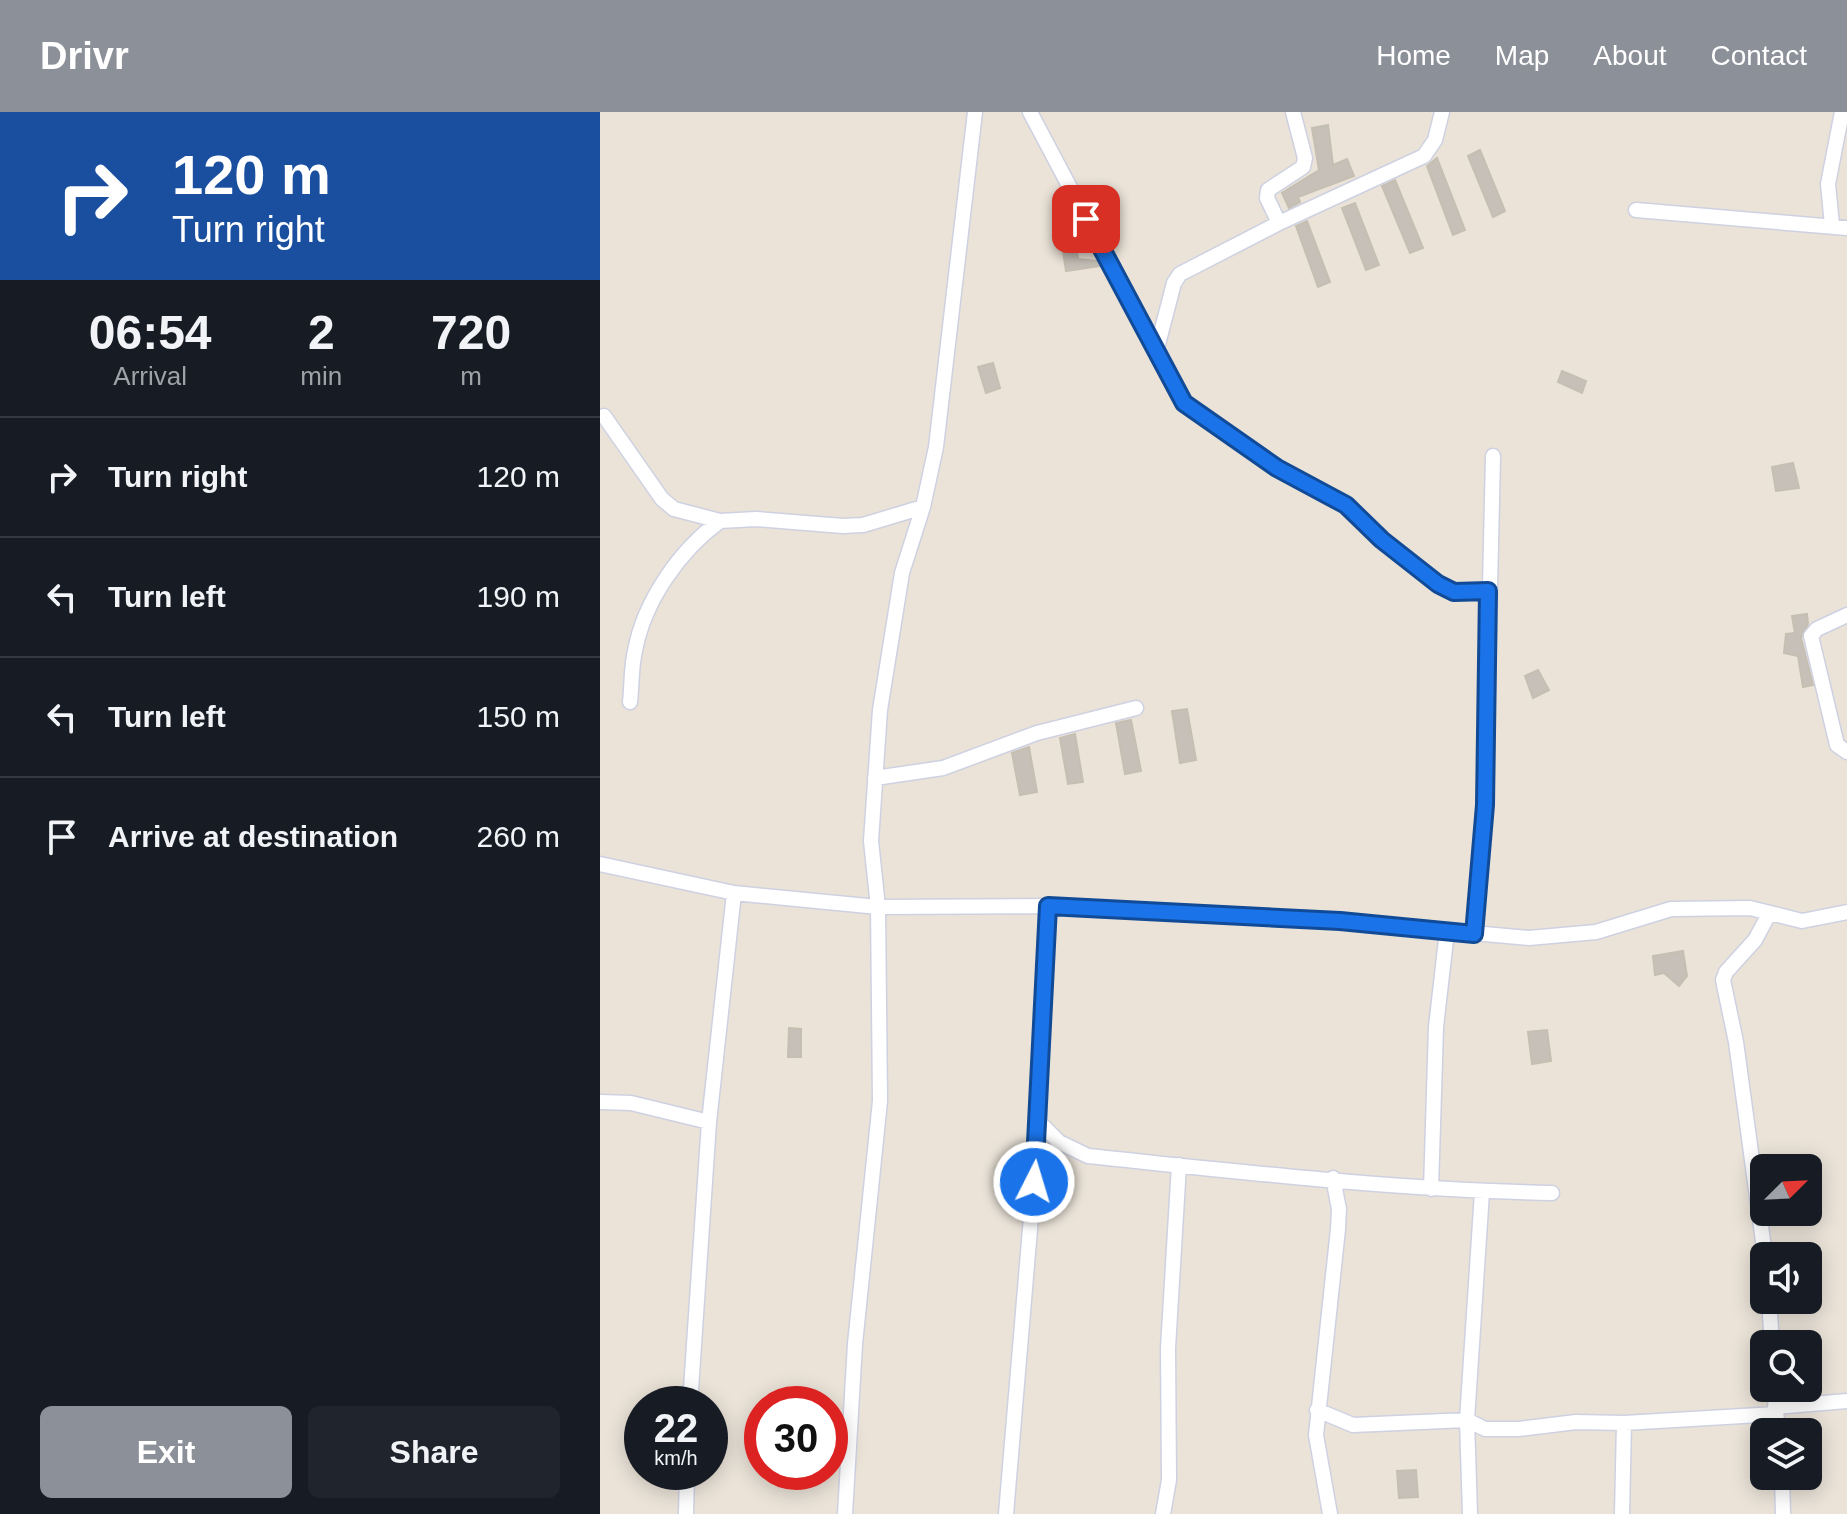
<!DOCTYPE html>
<style>
body{margin:0;font-family:Helvetica,sans-serif;background:#20242c;color:#f1f3f6;height:100vh;display:flex;flex-direction:column;font-size:30px;white-space:nowrap}
*{box-sizing:border-box;margin:0}
p{font-size:26px;color:#9ea1a6}
.icon{flex:none;width:44px;height:44px;fill:none;stroke:currentColor;stroke-width:2;stroke-linecap:round;stroke-linejoin:round}
.map{position:relative;flex:1;overflow:hidden}
.drawer{display:flex;flex-direction:column;background:#171b24;width:600px}
.drawer>*{flex:none}
.hud{background:#1a4fa0;color:#fff;overflow:hidden}
.needle{width:52px;rotate:66deg}
.tools{position:absolute;left:1150px;top:1042px;display:grid;gap:16px}
.tools a{display:grid;place-items:center;width:72px;height:72px;border-radius:12px;background:#171b24;box-shadow:0 4px 20px #0003;font-size:40px}
.speed{position:absolute;left:24px;top:1274px;display:flex;gap:16px;font-size:40px;font-weight:700;text-align:center}
.speed>*{display:grid;place-content:center;width:104px;height:104px;border-radius:50%;background:#171b24;box-shadow:0 4px 20px #0003;line-height:1}
.speed small{font-size:20px;font-weight:400}
.speed .limit{border:12px solid #d22;background:#fff;color:#111}
.pin{position:absolute;display:grid;place-items:center;width:68px;height:68px;color:#fff;margin:-34px;border-radius:16px;box-shadow:0 4px 12px #0006}
.me{position:absolute;width:88px;margin:-44px;rotate:5deg;stroke-linejoin:round;filter:drop-shadow(0 0 6px #0008)}
.turn{display:flex;align-items:center;gap:28px;height:168px;padding:0 40px;font-size:36px}
.turn .icon{width:104px;height:104px;stroke-width:2.5}
.turn b{display:block;font-size:56px;line-height:68px}
.eta{display:flex;justify-content:space-evenly;align-items:center;height:136px;text-align:center}
.eta b{font-size:48px;font-weight:700;line-height:56px}
.primary-button{display:flex;gap:16px;margin-top:auto;padding:16px 40px}
.primary-button a{flex:1;height:92px;border-radius:12px;background:#8c9099;color:#fff;font-size:32px;font-weight:700;line-height:92px;text-align:center}
.primary-button a+a{background:#20242c;color:#f1f3f6}
ul{padding:0;list-style:none}
li{display:flex;align-items:center;gap:24px;height:120px;padding:0 40px;border-top:2px solid #363941}
li div{flex:1}
li b{display:block;font-size:30px}
li em{font-style:normal}
header{display:flex;align-items:center;gap:48px;box-sizing:border-box;height:112px;padding:0 40px;background:#8c9099;color:#fff}
header strong{font-size:38px}
nav{display:flex;gap:44px;margin-inline-start:auto;font-size:28px}
main{display:flex;flex:1;min-height:0}
.map>svg:first-child{display:block}
.building{fill:#c6c0b8;stroke:#c5bfb2;stroke-width:2}
.lines{fill:none;stroke-linecap:round;stroke-linejoin:round}
.minor-casing{stroke:#ced1e1;stroke-width:17}
.minor{stroke:#fff;stroke-width:14}
.route-casing{stroke:#114b97;stroke-width:20}
.route{stroke:#1a73e8;stroke-width:14}
</style>
<header>
<strong>Drivr</strong>
<nav><a>Home</a><a>Map</a><a>About</a><a>Contact</a></nav>
</header>
<main>
<section class="drawer">
<div class="hud">
<div class="turn"><svg class="icon" aria-label="right" viewBox="0 0 24 24"><path d="M7 20v-9h11M14 6l5 5-5 5"/></svg><div><b>120 m</b>Turn right</div></div>
</div>
<div class="eta">
<div><b>06:54</b><p>Arrival</p></div>
<div><b>2</b><p>min</p></div>
<div><b>720</b><p>m</p></div>
</div>
<ul>
<li><svg class="icon" aria-label="right" viewBox="0 0 24 24"><path d="M7 20v-9h11M14 6l5 5-5 5"/></svg><div><b>Turn right</b></div><em>120 m</em></li>
<li><svg class="icon" aria-label="left" viewBox="0 0 24 24"><path d="M17 20v-9H6M10 6l-5 5 5 5"/></svg><div><b>Turn left</b></div><em>190 m</em></li>
<li><svg class="icon" aria-label="left" viewBox="0 0 24 24"><path d="M17 20v-9H6M10 6l-5 5 5 5"/></svg><div><b>Turn left</b></div><em>150 m</em></li>
<li><svg class="icon" aria-label="arrive" viewBox="0 0 24 24"><path d="M6 21V4h12l-3 4 3 4H6"/></svg><div><b>Arrive at destination</b></div><em>260 m</em></li>
</ul>
<div class="primary-button"><a>Exit</a><a>Share</a></div>
</section>
<div class="map">
<svg width="1247" height="1402" viewBox="0 0 1247 1402">
<rect width="100%" height="100%" fill="#ebe3d8"/>
<path class="building" d="M728 13 733 53 747 47 754 64 698 85 700 90 689 96 682 81 719 58 712 16Z
M880 38 905 99 893 105 868 44Z
M837 46 865 118 853 123 827 54Z
M795 68 823 136 810 141 782 74Z
M755 91 779 153 766 158 742 96Z
M707 109 730 170 718 175 696 114Z
M474 118 478 147 498 149 500 154 466 159 460 120Z
M393 251 400 276 386 281 378 255Z
M962 259 986 269 982 281 958 270Z
M1193 351 1199 376 1176 379 1172 355Z
M1207 502 1208 512 1201 526 1213 573 1203 575 1198 544 1184 541 1186 522 1195 521 1192 504Z
M938 558 949 578 933 586 925 564Z
M587 597 596 648 580 651 572 599Z
M531 608 541 659 525 662 516 611Z
M475 622 483 670 468 672 460 626Z
M429 635 437 680 420 683 412 641Z
M1083 839 1087 864 1079 874 1064 861 1055 863 1053 844Z
M189 916 201 917V945H188Z
M947 918 951 949 932 952 928 920Z
M816 1358 818 1385 799 1386 797 1359Z"/>
<g class="lines">
<g class="minor-casing">
<path id="minor" d="M430 0 584 291 677 356 746 393 782 428 838 472 854 480 888 479
M1036 98 1247 116
M679 111 667 86 668 78 703 55 705 46 693 0
M1232 113 1228 72 1242 0
M556 240 574 171 580 162 679 111 824 44 835 28 842 0
M4 304 62 387 74 397 120 409 156 407 243 414 263 413 323 395
M1247 503 1217 517 1211 524 1237 633 1247 640
M30 590C32 573 31 555 35 539 44 489 80 438 120 409
M275 666 343 656 437 621 536 596
M0 752 134 781 278 795 448 794 740 809 929 826 996 820 1071 797 1150 796 1202 809 1247 800
M874 822 885 693 893 344
M0 990 31 991 109 1010
M439 1010 459 1030 488 1044C643 1060 797 1078 952 1081
M831 1077 836 915 847 819
M1165 1144 1136 930 1123 868 1126 860 1155 828 1169 802
M1169 1188 1172 1232
M1174 1276 1178 1320
M90 1292 109 1010 134 781
M1175 1295 1247 1289
M717 1298 753 1313 867 1308 885 1317H919L976 1310 1024 1311 1176 1302
M1182 1364 1183 1402
M86 1402 87 1360
M245 1402 255 1232 280 989 278 795 271 729 280 598 302 461 323 395 336 335 375 0
M406 1402 439 1010 448 794
M563 1402 569 1368 568 1236 579 1053
M730 1402 716 1323 738 1117 739 1097 733 1066
M870 1402 867 1308 882 1080
M1022 1402 1024 1311"/>
</g>
<use href="#minor" class="minor"/>
</g>
<g class="lines">
<g class="route-casing">
<path id="route" d="M434 1070 448 794 740 809 874 822 885 693 888 479 854 480 838 472 782 428 746 393 677 356 584 291 486 107"/>
</g>
<use href="#route" class="route"/>
</g>
</svg>
<div class="tools">
<a><svg class="needle" viewBox="-14 -14 28 28"><path d="M0-13l5 13h-10z" fill="#e53935"/><path d="M0 13l5-13h-10z" fill="#9ea1a6"/></svg></a>
<a><svg class="icon" aria-label="sound" viewBox="0 0 24 24"><path d="M4 9h4l5-4v14l-5-4H4zM17 9q2 3 0 6"/></svg></a>
<a><svg class="icon" aria-label="search" viewBox="0 0 24 24"><circle cx="10" cy="10" r="6"/><path d="M15 15l6 6"/></svg></a>
<a><svg class="icon" aria-label="layers" viewBox="0 0 24 24"><path d="M12 4l9 5-9 5-9-5zM3 14l9 5 9-5"/></svg></a>
</div>
<div class="speed"><div>22<small>km/h</small></div><div class="limit">30</div></div>
<div class="pin" style="left:486px;top:107px;background:#d93025"><svg class="icon" aria-label="arrive" viewBox="0 0 24 24"><path d="M6 21V4h12l-3 4 3 4H6"/></svg></div>
<svg class="me" style="left:434px;top:1070px" viewBox="-20 -20 40 40"><circle r="17" fill="#1a73e8" stroke="#fff" stroke-width="3"/><path d="M0-11L8 9 0 5-8 9z" fill="#fff"/></svg>
</div>
</main>
